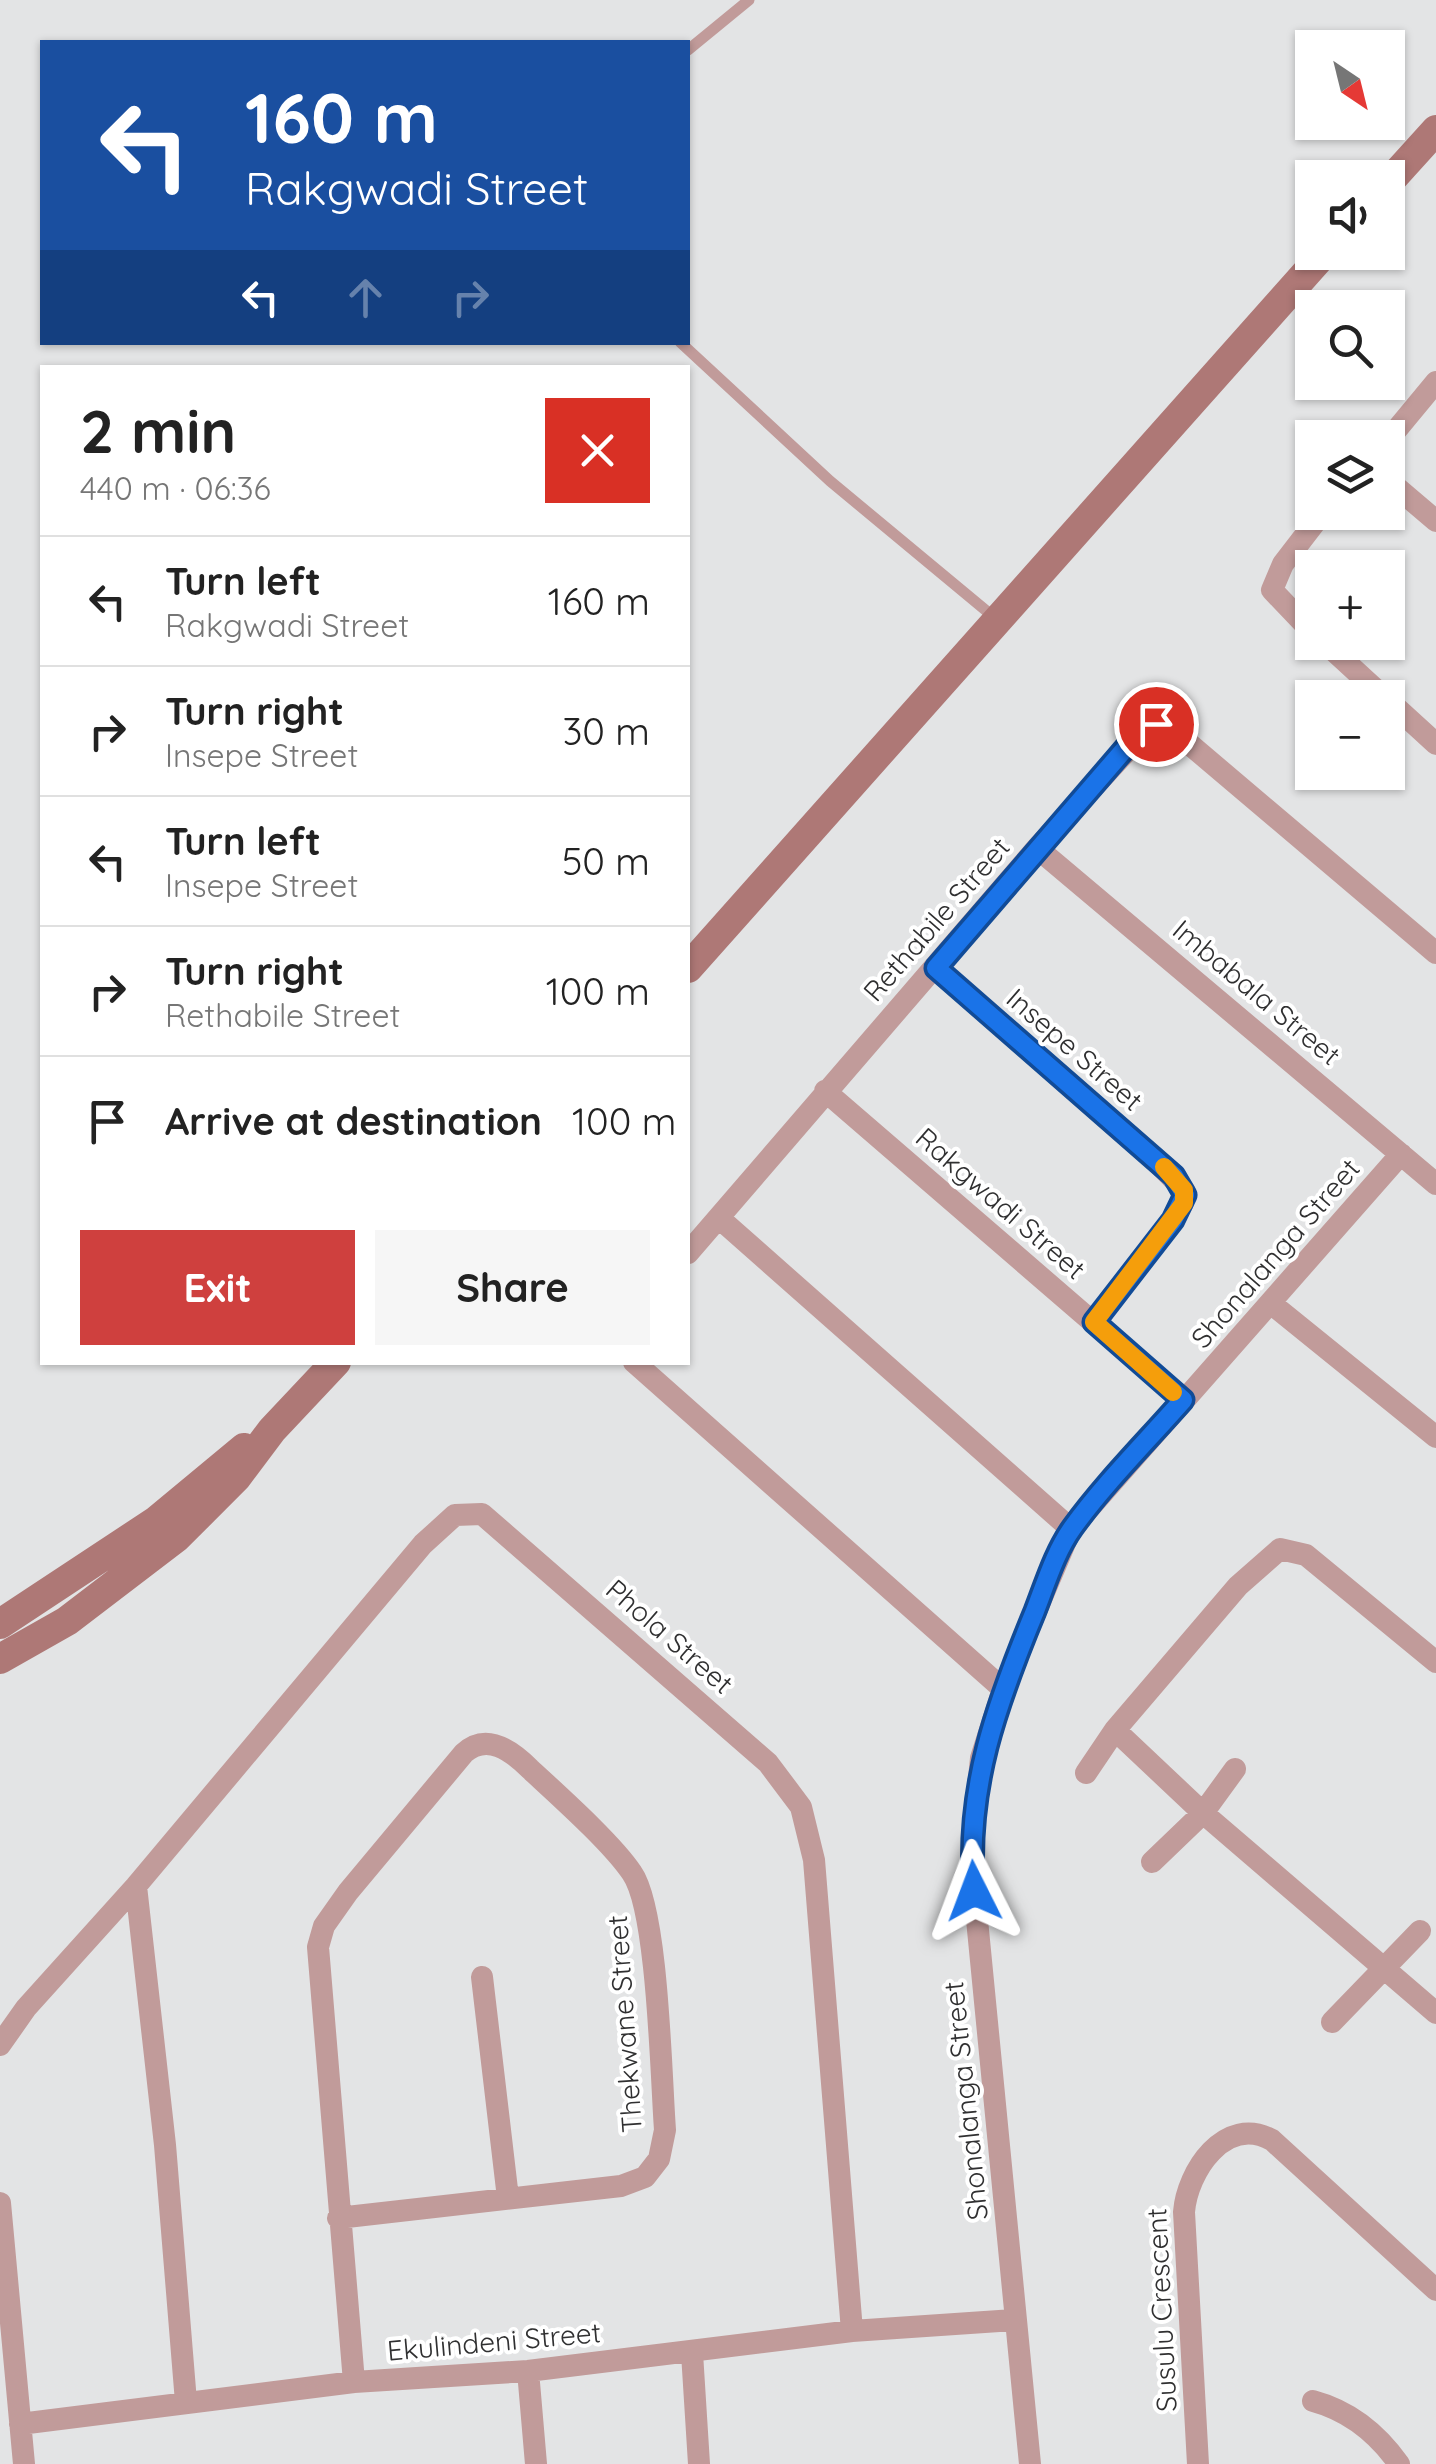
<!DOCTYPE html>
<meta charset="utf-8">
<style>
body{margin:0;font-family:Quicksand,sans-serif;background:#f6f6f6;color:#222;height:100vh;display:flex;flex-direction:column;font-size:38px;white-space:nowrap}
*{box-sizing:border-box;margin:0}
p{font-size:32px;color:#767676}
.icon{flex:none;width:55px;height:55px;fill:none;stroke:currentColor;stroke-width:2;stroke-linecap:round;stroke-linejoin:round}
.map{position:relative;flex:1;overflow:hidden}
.side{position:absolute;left:40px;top:365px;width:650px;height:1000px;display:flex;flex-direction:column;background:#fff;border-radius:0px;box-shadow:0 2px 8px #0004}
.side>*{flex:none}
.banner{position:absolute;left:40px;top:40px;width:650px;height:305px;border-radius:0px;box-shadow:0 2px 8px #0004;background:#1a4fa0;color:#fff;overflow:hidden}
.needle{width:65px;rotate:145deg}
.fabs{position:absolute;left:1295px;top:30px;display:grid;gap:20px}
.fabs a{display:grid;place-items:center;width:110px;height:110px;border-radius:0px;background:#fff;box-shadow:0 2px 8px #0004;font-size:50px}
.pin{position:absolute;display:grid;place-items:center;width:85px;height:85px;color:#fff;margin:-42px;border:5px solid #fff;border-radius:50%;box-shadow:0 2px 10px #0007}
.me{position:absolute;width:110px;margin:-55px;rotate:357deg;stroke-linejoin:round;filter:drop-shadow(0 0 8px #0008)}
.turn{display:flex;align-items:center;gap:35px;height:210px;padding:0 40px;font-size:45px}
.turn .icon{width:130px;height:130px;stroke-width:2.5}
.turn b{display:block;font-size:70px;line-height:85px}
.lanes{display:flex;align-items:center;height:95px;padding:0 40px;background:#0003;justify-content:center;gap:50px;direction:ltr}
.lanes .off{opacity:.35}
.round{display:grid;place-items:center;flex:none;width:105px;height:105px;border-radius:0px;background:#f6f6f6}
.headline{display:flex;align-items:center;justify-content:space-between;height:170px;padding:0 40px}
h1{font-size:60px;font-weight:700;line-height:75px}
.action{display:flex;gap:20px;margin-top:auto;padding:20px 40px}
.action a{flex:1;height:115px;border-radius:0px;background:#cf403e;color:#fff;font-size:40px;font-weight:700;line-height:115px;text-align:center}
.action a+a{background:#f6f6f6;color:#222}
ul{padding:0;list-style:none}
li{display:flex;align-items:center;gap:30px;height:130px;padding:0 40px;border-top:2px solid #e0e0e0}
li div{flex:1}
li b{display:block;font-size:38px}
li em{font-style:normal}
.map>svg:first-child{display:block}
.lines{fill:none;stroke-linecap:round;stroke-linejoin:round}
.lane{stroke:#c19b9a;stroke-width:11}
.street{stroke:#c19b9a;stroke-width:22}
.secondary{stroke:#ae7876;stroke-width:30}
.route-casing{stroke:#114b97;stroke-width:25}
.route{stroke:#1a73e8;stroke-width:18}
.slow{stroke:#f59e0b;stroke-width:18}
.labels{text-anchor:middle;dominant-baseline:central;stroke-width:8;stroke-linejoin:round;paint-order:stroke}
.street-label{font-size:28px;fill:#303031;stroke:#fff}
</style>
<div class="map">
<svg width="1436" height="2464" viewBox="0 0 1436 2464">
<rect width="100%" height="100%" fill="#e3e4e5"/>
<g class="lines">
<path class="lane" d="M688 50 749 0
M680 342 830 481 995 618"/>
<path class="street" d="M1388 440 1436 382
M1388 480 1436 521
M1312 632 1272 590 1283 564 1323 512
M1324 642 1385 698
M1388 700 1436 744
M1037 848 1436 1184
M936 968 1145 1150 1184 1190 1183 1203 1173 1220 1094 1321
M825 1091 1183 1400
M719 1218 1071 1529
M688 1253 1037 848 1149 727 1156 724 1181 737 1436 953
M1273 1305 1436 1437
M634 1362 1003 1689
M1115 1730 1203 1813 1436 2013
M1086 1773 1115 1730 1238 1586 1280 1549 1306 1555 1436 1662
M1152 1862 1203 1813 1235 1769
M136 1886 165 2145 186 2402
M482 1977 508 2198
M1332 2022 1420 1931
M0 2045 26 2008 136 1886 423 1544 455 1515 482 1514 768 1763 801 1807 814 1860 852 2331
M0 2203 24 2464
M338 2218 621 2186 645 2177 659 2159 665 2130C661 2077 658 1910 632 1873 612 1843 558 1795 530 1769 512 1751 487 1732 464 1753L348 1892 324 1926 318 1947 354 2382
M692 2353 699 2464
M528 2371 536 2464
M1313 2401C1350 2411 1377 2433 1399 2464
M20 2424 354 2382 528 2371 852 2331 1014 2320
M1030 2464 971 1858 981 1758 1003 1689 1071 1529 1401 1154
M1198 2464 1184 2212C1187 2172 1225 2114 1272 2140L1436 2290"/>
<path class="secondary" d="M1388 183 1436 130
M688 968 1325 252
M0 1624 156 1521 244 1448
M0 1659 67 1621 177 1537 236 1478 272 1430 336 1362"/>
</g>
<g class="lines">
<g class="route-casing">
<path id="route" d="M974 1891C965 1789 997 1703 1035 1611 1046 1583 1055 1552 1073 1527 1105 1483 1146 1442 1183 1400L1094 1322 1173 1220 1185 1195 1174 1176 936 968 1129 744 1156 724"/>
</g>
<use href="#route" class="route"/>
<path class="slow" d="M1164 1167 1184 1190V1203L1094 1322 1173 1392"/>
</g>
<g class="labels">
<g class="street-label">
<text transform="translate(936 919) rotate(-49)">Rethabile Street</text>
<text transform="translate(1257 992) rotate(40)">Imbabala Street</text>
<text transform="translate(1075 1049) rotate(41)">Insepe Street</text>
<text transform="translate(1001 1203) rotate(41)">Rakgwadi Street</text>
<text transform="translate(1275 1253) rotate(-49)">Shonalanga Street</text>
<text transform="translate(670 1636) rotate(41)">Phola Street</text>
<text transform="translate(624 2024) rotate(-94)">Thekwane Street</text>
<text transform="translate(965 2101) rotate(-96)">Shonalanga Street</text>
<text transform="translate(1161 2310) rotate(-93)">Susulu Crescent</text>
<text transform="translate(494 2341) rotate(-5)">Ekulindeni Street</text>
</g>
</g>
</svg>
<div class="fabs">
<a><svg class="needle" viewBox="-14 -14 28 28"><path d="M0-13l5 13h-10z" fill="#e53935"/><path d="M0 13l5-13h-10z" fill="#767676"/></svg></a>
<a><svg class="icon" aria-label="sound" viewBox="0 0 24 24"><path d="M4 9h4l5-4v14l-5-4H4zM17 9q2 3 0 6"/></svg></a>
<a><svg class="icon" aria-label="search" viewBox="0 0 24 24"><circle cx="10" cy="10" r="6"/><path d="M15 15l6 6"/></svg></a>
<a><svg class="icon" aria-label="layers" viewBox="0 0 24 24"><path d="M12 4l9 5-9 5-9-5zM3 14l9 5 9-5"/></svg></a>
<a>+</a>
<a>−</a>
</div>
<div class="pin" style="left:1156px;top:724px;background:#d93025"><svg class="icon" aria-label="arrive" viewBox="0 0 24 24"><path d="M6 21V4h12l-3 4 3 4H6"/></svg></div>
<svg class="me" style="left:974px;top:1891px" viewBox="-20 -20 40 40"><path d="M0-17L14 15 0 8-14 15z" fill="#1a73e8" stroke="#fff" stroke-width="4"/></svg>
<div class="banner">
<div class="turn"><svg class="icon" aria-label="left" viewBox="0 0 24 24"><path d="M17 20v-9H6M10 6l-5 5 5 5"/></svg><div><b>160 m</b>Rakgwadi Street</div></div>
<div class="lanes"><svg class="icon" aria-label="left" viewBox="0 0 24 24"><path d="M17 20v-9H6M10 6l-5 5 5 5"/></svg><svg class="icon off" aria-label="ahead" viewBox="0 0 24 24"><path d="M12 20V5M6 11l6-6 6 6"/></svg><svg class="icon off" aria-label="right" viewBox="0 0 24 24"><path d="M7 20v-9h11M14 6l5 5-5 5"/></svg></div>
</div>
<section class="side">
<div class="headline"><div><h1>2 min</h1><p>440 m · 06:36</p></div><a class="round" style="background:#d93025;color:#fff"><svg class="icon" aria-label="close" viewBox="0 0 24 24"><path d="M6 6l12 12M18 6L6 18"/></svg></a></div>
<ul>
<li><svg class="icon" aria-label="left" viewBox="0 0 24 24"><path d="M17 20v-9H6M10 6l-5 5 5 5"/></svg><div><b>Turn left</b><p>Rakgwadi Street</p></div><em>160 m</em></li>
<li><svg class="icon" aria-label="right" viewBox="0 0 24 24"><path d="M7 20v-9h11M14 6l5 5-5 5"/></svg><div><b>Turn right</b><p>Insepe Street</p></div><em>30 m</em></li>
<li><svg class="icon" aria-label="left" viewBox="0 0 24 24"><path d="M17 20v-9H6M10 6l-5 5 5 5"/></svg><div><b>Turn left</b><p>Insepe Street</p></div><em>50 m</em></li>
<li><svg class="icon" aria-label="right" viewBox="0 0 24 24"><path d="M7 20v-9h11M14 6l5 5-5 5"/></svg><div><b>Turn right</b><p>Rethabile Street</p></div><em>100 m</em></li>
<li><svg class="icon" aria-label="arrive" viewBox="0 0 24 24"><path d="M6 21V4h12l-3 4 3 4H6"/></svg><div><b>Arrive at destination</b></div><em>100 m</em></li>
</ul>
<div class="action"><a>Exit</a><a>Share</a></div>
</section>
</div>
